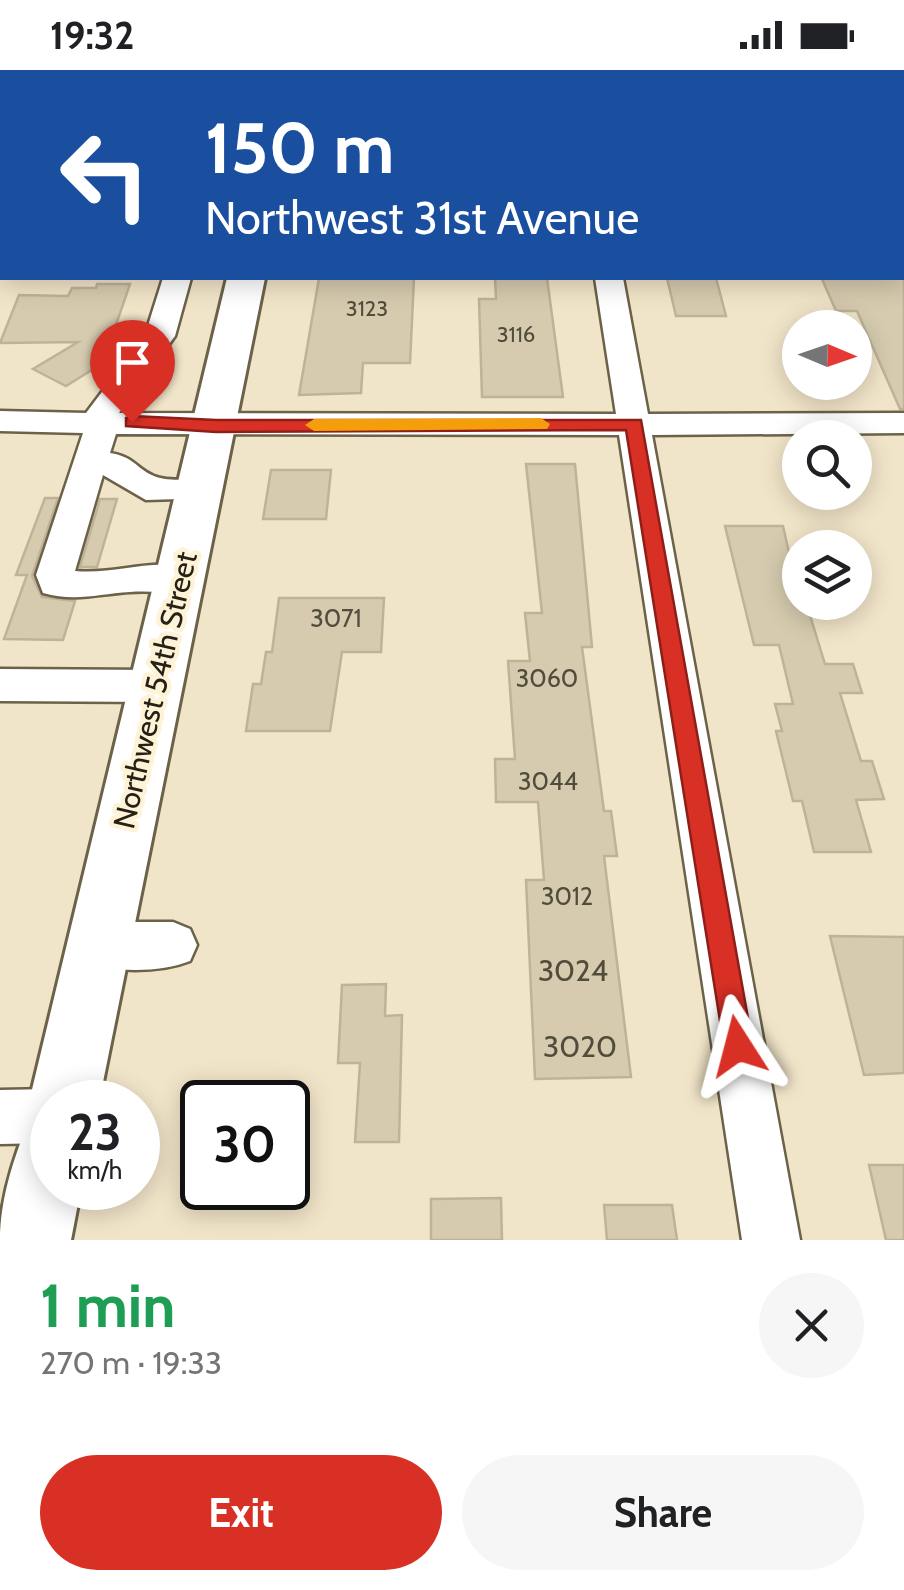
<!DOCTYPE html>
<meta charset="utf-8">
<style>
body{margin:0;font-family:Cabin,sans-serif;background:#f6f6f6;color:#202124;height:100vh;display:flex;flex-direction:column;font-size:38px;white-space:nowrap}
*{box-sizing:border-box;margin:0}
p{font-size:32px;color:#757577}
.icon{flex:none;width:55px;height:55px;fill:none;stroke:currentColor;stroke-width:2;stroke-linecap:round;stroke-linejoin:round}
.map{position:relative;height:1170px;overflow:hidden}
.panel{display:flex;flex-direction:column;background:#fff;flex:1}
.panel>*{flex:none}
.banner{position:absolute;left:0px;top:0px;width:905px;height:210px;box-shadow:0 5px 25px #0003;background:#1a4fa0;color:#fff;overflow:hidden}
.needle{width:65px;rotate:92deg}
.buttons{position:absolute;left:782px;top:240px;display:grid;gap:20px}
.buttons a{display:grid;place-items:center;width:90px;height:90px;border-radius:50%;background:#fff;box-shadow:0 5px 25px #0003;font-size:50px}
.speed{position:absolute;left:30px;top:1010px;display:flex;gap:20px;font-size:50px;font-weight:700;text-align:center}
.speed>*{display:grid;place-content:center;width:130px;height:130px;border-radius:50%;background:#fff;box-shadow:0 5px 25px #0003;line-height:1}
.speed small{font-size:25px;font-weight:400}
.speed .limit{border:5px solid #111;border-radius:15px;background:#fff;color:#111}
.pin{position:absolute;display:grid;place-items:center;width:85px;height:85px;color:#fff;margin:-102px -42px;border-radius:50% 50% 50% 0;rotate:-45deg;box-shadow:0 0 10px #0007}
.pin .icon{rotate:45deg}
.me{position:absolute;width:110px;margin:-55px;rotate:351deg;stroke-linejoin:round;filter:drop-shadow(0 0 8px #0008)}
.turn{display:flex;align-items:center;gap:35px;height:210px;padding:0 40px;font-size:45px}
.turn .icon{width:130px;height:130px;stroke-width:2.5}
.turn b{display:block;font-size:70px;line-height:85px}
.round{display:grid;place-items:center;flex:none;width:105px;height:105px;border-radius:52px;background:#f6f6f6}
.headline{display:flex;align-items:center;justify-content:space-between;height:170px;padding:0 40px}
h1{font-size:60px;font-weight:700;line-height:75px;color:#1e9e55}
.primary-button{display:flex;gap:20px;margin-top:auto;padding:20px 40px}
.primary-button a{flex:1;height:115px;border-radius:60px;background:#d93025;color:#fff;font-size:40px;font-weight:700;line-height:115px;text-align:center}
.primary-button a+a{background:#f6f6f6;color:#202124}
.status{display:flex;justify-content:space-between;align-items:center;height:70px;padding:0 50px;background:#fff;direction:ltr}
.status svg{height:28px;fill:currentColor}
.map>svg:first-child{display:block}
.building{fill:#d6cbaf;stroke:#beb398;stroke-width:2.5}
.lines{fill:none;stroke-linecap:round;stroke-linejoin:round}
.minor-casing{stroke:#6c6249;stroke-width:5}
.major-casing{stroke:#6c6249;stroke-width:6}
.minor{fill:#fff;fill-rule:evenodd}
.major{fill:#fff;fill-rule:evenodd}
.route{fill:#d93025;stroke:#8d1f18;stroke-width:2.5}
.slow{fill:#f59e0b}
.labels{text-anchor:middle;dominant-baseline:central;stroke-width:9;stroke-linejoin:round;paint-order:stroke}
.far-number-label{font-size:22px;fill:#514c3c}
.number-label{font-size:25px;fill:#514c3c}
.street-label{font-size:30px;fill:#252116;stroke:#fef3d6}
.near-number-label{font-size:30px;fill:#514c3c}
</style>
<div class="status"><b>19:32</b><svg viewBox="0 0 49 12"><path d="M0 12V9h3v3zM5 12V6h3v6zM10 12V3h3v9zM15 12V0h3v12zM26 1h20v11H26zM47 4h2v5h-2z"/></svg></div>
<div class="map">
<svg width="904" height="1170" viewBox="0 0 904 1170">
<rect width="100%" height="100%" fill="#f1e5c9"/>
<path class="building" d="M319 208H414L410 293H363L361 323 299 325Z
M495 208H547L563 327H482L479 229H496Z
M667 208H716L726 246H676Z
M904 208V339H900L857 241H836L822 209Z
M97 214H130L103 293 66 316 33 299 78 272 0 273 19 225 68 226 72 218H96Z
M526 394H575L592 577H582L604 741H611L617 786H604L631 1007 535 1009 526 810H544L538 732H496L495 689H515L508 591H530L525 543H542Z
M271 400H331L326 449H263Z
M45 428H58L32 506 42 527 75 531 63 570 4 569 27 505H16Z
M100 429H117L97 497H80Z
M725 456H783L800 532 808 539 825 594H853L862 623H840L861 691H872L884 729 856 730 871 782H814L802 731H793L776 661H782L775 634H793L779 575H754Z
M279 528H384L381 582H342L330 661H246L253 614H261L266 582H272Z
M830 866 904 867V1003L864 1005Z
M386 914 385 946 402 945 399 1072H355L360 993H338L342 915Z
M869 1095H904V1170H886Z
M501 1128 502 1170H431V1129Z
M604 1135H672L677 1170H607Z"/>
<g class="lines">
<g class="minor-casing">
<path id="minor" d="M562 0H584V2H562Z
M847 0H869L870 2H848Z
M902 75H904V92H902Z
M163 208H191L175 266 119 343 616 344 595 208H623L648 344 904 343V363L652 365 800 1170H742L619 365 116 364 110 383C135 387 135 398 154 406 170 413 195 407 213 412L218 420 213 428 146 430 103 405 75 501C115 505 153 487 193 499L199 509 193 519C172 525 151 520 130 522 98 524 75 532 43 523L36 505 83 363 0 361V341L86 343 145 265Z
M0 599 155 600 169 605 175 616 169 627 155 632 0 631Z
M98 852H173L190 859 197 875 190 891C160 903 111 903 81 891L74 875 81 859Z
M52 1019 73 1032H52V1073L0 1074V1020Z"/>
</g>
<g class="major-casing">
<path id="major" d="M227 208H265L99 1032H52V1118H81L71 1170H0C0 1132 12 1093 26 1058L38 1054 29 1032Z"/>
</g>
<use href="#minor" class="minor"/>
<use href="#major" class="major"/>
</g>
<path class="route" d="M132 346 216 350H641L753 976 749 986 738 990 728 986 724 976 626 360 216 362 126 356V348Z"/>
<path class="slow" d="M541 348 550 354 547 359 314 361 305 355 314 349Z"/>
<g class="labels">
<g class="far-number-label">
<text x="367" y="238">3123</text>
<text x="516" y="264">3116</text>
</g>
<g class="number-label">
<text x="336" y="548">3071</text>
<text x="547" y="608">3060</text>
<text x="548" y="711">3044</text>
<text x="567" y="826">3012</text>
</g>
<g class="street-label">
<text transform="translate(155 620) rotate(-77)">Northwest 54th Street</text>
</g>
<g class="near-number-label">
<text x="573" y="900">3024</text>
<text x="580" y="976">3020</text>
</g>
</g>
</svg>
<div class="buttons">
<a><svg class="needle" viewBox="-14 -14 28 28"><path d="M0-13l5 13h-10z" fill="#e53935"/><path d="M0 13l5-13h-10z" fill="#757577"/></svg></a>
<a><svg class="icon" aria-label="search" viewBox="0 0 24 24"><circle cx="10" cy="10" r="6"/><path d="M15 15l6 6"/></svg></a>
<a><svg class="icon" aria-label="layers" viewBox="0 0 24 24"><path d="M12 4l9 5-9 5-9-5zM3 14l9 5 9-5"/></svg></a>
</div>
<div class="speed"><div>23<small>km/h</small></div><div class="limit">30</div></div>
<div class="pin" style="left:132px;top:352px;background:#d93025"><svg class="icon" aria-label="arrive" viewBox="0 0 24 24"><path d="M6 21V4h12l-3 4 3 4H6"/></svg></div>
<svg class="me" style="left:738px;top:976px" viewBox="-20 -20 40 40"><path d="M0-17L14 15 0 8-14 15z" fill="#d93025" stroke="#fff" stroke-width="4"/></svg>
<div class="banner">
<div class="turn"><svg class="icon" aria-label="left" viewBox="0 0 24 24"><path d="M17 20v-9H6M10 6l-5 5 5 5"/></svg><div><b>150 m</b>Northwest 31st Avenue</div></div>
</div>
</div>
<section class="panel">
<div class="headline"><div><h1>1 min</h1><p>270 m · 19:33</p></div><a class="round"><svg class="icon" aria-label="close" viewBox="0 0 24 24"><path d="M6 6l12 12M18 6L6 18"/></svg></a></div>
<div class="primary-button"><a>Exit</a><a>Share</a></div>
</section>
